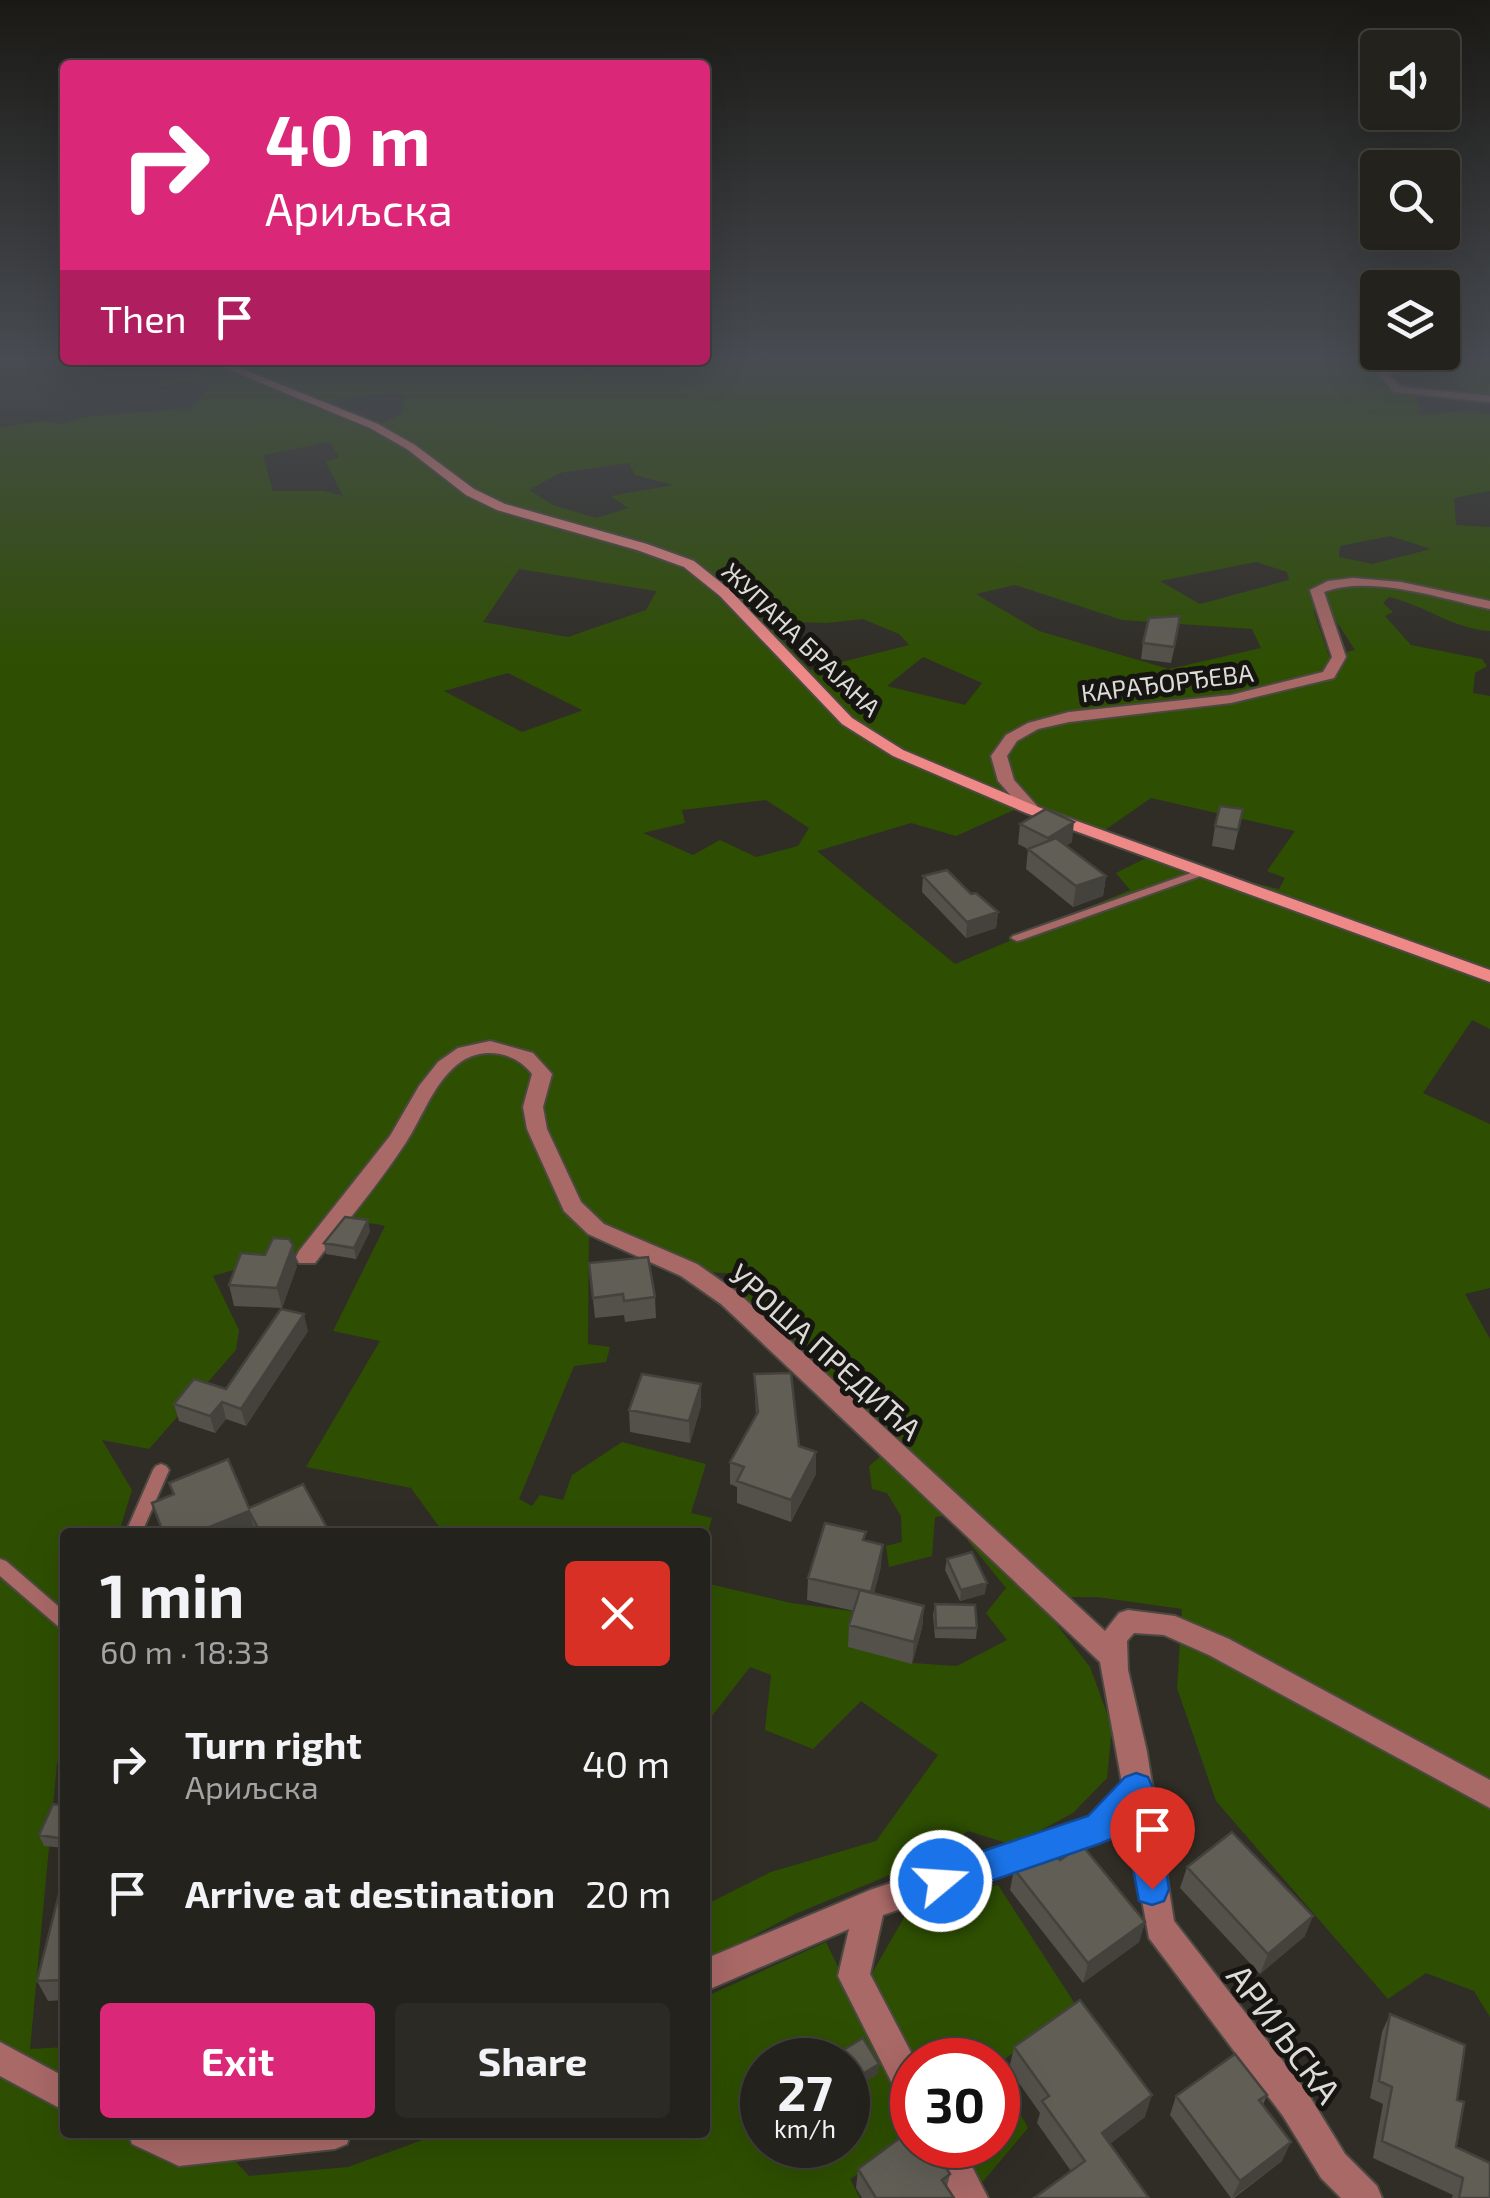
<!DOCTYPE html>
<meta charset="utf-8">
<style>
body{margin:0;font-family:"Exo 2",sans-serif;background:#2c2a25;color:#f1f3f6;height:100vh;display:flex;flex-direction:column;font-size:38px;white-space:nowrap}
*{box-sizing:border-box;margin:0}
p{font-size:32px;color:#a3a4a3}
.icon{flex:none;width:55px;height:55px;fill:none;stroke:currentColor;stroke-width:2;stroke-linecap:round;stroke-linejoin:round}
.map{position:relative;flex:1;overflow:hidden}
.details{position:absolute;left:60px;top:1528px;width:650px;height:610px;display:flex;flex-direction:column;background:#24221c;border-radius:10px;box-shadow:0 10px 40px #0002,0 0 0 2px #413f3b}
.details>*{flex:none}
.banner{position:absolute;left:60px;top:60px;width:650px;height:305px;border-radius:10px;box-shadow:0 10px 40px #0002,0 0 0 2px #413f3b;background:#db2777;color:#fff;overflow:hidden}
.fabs{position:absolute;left:1360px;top:30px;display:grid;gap:20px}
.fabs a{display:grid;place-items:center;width:100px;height:100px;border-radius:10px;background:#24221c;box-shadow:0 10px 40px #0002,0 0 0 2px #413f3b;font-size:50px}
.speed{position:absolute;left:740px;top:2038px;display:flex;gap:20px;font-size:50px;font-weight:700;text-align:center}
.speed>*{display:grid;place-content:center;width:130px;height:130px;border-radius:50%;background:#24221c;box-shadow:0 10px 40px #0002,0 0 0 2px #413f3b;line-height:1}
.speed small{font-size:25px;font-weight:400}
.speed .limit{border:15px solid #d22;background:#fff;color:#111}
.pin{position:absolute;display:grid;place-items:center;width:85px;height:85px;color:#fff;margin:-102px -42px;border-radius:50% 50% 50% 0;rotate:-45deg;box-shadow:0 0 10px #0007}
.pin .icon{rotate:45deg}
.me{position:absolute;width:110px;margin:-55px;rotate:72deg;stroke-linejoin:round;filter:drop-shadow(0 0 8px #0008)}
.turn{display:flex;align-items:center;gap:35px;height:210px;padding:0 40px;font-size:45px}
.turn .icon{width:130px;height:130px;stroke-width:2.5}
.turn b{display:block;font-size:70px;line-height:85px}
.then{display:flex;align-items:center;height:95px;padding:0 40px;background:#0003;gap:20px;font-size:38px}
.round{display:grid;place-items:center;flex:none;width:105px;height:105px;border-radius:10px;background:#2c2a25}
.head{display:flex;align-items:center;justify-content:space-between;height:170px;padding:0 40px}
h1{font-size:60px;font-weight:700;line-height:75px}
.action{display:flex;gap:20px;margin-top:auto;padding:20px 40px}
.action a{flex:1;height:115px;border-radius:10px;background:#db2777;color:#fff;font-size:40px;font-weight:700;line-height:115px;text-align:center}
.action a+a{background:#2c2a25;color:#f1f3f6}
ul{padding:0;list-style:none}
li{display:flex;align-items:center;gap:30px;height:130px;padding:0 40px}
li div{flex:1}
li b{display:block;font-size:38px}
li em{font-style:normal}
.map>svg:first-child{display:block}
.green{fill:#2e4f01;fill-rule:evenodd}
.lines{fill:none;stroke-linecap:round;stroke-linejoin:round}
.lane-casing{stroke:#4c4942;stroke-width:4}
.street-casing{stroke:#4c4942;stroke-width:4}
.secondary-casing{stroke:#4c4942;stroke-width:4}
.lane{fill:#a96967;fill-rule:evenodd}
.street{fill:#a96967;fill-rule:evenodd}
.secondary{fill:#ee8987;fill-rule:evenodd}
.wall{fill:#53514a}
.shaded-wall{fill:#44423c}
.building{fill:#615e56;stroke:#44423c;stroke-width:2.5}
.route{fill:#1a73e8;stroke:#114b97;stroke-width:2.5}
.labels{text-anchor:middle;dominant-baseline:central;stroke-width:10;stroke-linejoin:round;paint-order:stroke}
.far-street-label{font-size:25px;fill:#dddbd7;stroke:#161512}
.street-label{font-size:30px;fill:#dddbd7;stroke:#161512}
.near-street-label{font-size:35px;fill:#dddbd7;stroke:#161512}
</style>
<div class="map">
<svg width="1490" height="2198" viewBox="0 0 1490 2198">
<rect width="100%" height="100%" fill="#302d26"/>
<path class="green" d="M705 358H1490V394L1463 390C1452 373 1448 371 1429 370L1427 365 1408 364 1379 372 1417 397 1420 414 1463 411 1490 414V491L1454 498 1456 525 1490 527V631C1453 629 1424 605 1389 597L1383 603 1393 612 1385 616 1411 645 1482 659 1487 666 1475 673 1473 693 1490 696V1029L1472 1020 1423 1093 1490 1124V1288L1465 1294 1490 1339V2017L1474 1991 1426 1973 1388 1999 1216 1801 1177 1688 1182 1609 1097 1597H1064L1047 1612 1090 1667 1112 1727 1107 1778 1073 1813 1013 1845 968 1831 931 1858 795 1914 705 1961V1905L771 1872 876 1841 938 1755 861 1701 813 1749 765 1730 771 1675 750 1667 705 1725V1583L791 1603 858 1612 849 1647 912 1663 957 1666 1007 1640 986 1613 1006 1588 968 1541V1512L935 1517 932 1556 889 1567 886 1546 902 1542 901 1516 887 1493 872 1489 869 1466 899 1441 818 1372 819 1359 739 1299 746 1283 726 1273 702 1272 589 1233 588 1344 610 1347 606 1362 574 1366 519 1499 532 1506 540 1495 563 1500 572 1475 622 1442 706 1464 691 1513 712 1518 705 1542V1532H443L411 1488 306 1467 380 1341 333 1331 385 1226C352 1218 317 1224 297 1255L267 1251 257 1263 213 1276 239 1330 236 1350 149 1449 102 1440 132 1490 119 1532H65V1762L57 1763 30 2049 65 2047V2132L247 2133 215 2139 249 2176 348 2167 442 2133 705 2132V1997L826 1942 912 2120V2140L850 2179 860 2198H0V427L44 421 60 424 84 417 192 408 212 383 206 379 159 386 157 383 201 373 197 363 180 360H472C495 368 519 358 543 360 559 361 576 366 591 370L609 360ZM245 369 325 401 396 392 405 397 401 414 370 428 231 371ZM330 442 339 458 325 461 343 496 324 491H273L263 455ZM629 463 635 475 673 485 611 496 628 508 596 518 553 505 529 490 560 473ZM1390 536 1431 549 1372 564 1339 557 1340 546ZM1256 562 1287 572 1289 580 1200 604 1160 581ZM519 569 656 591V592L646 610 568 637 483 622ZM1015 585 1122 620 1252 629 1261 648 1169 669 1039 631 976 594ZM1319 598H1321L1355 650 1329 656 1314 612ZM863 619 899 634 909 645 810 670 764 621 826 623ZM923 657 982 683 965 705 887 686ZM508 673 582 710 581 711 522 732 444 691ZM1151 798 1295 831 1267 871 1285 878 1279 889 1146 858 1116 873 1130 890 955 964 817 851 911 823 956 836 1014 810 1105 830ZM766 800 809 828 798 846 756 857 720 840 693 855 643 833 685 823 682 810ZM762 2060H848V2145H762Z
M998 1885 1077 2007 998 2064V2060H915L871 1975 909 1909Z
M998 2072 1028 2128 980 2185 959 2145H998Z"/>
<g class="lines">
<g class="lane-casing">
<path id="lane" d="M1205 868 1209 869V873L1021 940 1017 941 1011 938 1013 936Z
M161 1464 166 1466 169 1470 142 1532H126L153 1470 156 1466Z
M0 1559 6 1561 65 1612V1629L59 1627 0 1576Z"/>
</g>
<g class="street-casing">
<path id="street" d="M1400 358H1413L1389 375 1401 387 1490 396V402L1394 392 1378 374Z
M1353 578 1401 582 1490 601V609C1443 599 1370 574 1324 592L1346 657 1334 678 1231 703 1069 722 1038 729 1017 741 1007 756 1014 780 1038 807V813H1026L998 781 991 756 1006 735 1028 723 1069 712 1231 695 1323 672 1332 657 1310 590 1328 581Z
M490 1041 533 1053 552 1074 543 1107 547 1129 581 1202 604 1224 697 1264 737 1292 1105 1631 1119 1613 1128 1610 1175 1616 1229 1639 1490 1780V1808L1209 1655 1164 1635 1134 1633 1127 1641 1128 1670 1147 1752 1174 1921 1307 2092 1345 2154 1377 2186 1382 2198H1341L1321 2178 1283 2116 1149 1938 1127 1819 1109 1838 883 1915 870 1974 915 2060H912V2103L900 2099 838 1976 849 1929 705 1991V1959L870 1890 1089 1817 1122 1783 1100 1662 721 1304 681 1276 588 1234 564 1211 527 1129 523 1107 532 1074C516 1053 486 1046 462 1061 434 1080 423 1117 405 1144 378 1185 345 1224 315 1263H299L296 1257 299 1251 390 1136 419 1086 438 1062 458 1048Z
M0 2042 65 2077V2111L0 2076Z
M128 2132H351L347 2144 335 2149 179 2166 132 2144Z
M926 2145H961L988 2198H953Z"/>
</g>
<g class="secondary-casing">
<path id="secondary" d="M206 360H220L378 424 415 445 474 489 505 504 647 544 694 561 730 590 852 718 903 750 1038 807 1490 970V982L1026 813 893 756 842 724 720 596 684 567 637 550 497 510 466 495 407 449 370 428Z"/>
</g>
<use href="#lane" class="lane"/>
<use href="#street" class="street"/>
<use href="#secondary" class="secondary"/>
</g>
<path class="wall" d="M1178 632 1171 663 1141 659 1143 643Z
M1243 809 1234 850 1212 846 1215 826Z
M1020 824 1072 842 1065 846 1106 876 1103 896 1073 907 1026 869 1028 849 1018 844Z
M923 876 971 894 998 912 996 928 966 938 922 892Z
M370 1231 356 1259 326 1254 324 1243Z
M589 1263 655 1297 656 1318 625 1322 624 1315 595 1318Z
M297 1266 282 1308 234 1306 229 1285Z
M308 1331 246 1426 226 1419 215 1433 179 1421 174 1404 226 1389Z
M754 1374 799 1446 816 1452V1474L791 1522 737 1503V1487L730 1484V1462L756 1415Z
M701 1406 690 1443 630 1432 629 1410Z
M169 1483 249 1508 326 1526 328 1532H162L152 1503 173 1495Z
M865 1540 881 1566 874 1593 924 1606 922 1628 912 1664 848 1647 849 1625 854 1611 807 1600 808 1578Z
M947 1559 985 1594 960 1601 945 1570Z
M935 1604 977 1628 976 1639 935 1638 933 1615Z
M65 1806V1848L44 1846 39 1835Z
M1060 1860 1145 1922 1139 1942 1083 1983 1010 1890 1014 1869Z
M1187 1867 1305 1936 1260 1974 1180 1888Z
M65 1894V2000L48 2001 37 1981Z
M1390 2014 1457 2100 1456 2147 1490 2198H1452L1453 2195 1373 2158 1383 2104 1370 2098 1382 2032Z
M1014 2047 1145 2117 1071 2171 1037 2123 1040 2113 1009 2069Z
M1267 2095 1263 2105 1282 2161 1234 2198H1231L1170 2115 1176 2096Z
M858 2169 950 2174 947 2187 954 2198H862L856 2188Z"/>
<path class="shaded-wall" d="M1074 822 1072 842 1046 858 1048 838Z
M1106 876 1103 896 1073 907 1076 886Z
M998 912 996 928 966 938 967 922Z
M368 1220 370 1231 356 1259 354 1248Z
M293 1245 297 1266 282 1308 277 1288Z
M304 1314 308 1331 246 1426 241 1409Z
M701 1384V1406L690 1443 689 1421Z
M222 1402 226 1419 215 1433 210 1416Z
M816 1452V1474L791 1522V1500Z
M249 1511 255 1532H197Z
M326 1526 328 1532H312Z
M883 1545 881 1566 869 1614 871 1592Z
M987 1583 985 1594 960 1601 961 1590Z
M924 1606 922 1628 912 1664 914 1642Z
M1313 1916 1305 1936 1260 1974 1268 1954Z
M1145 1922 1139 1942 1083 1983 1088 1963Z
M879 2064 878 2074 848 2092V2083Z
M1152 2095 1145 2117 1096 2155 1102 2133Z
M1291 2142 1282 2161 1232 2198 1240 2181Z"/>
<path class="building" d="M1180 616 1174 647 1143 643 1149 618Z
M1220 806 1243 809 1238 830 1215 826Z
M1046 809 1074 822 1048 838 1020 824Z
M1056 838 1106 876 1076 886 1028 849Z
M947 870 971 894 976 893 998 912 967 922 923 876Z
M345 1217 368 1220 354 1248 324 1243Z
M273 1238 289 1239 293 1245 277 1288 229 1285 241 1253 265 1255Z
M648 1257 655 1297 624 1301 623 1294 593 1298 589 1263Z
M281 1309 304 1314 241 1409 222 1402 210 1416 174 1404 194 1379 226 1389Z
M791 1373 799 1446 816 1452 791 1500 737 1481 744 1467 730 1462 758 1412 754 1374Z
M642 1374 701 1384 689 1421 629 1410Z
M228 1459 249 1508 303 1484 326 1526 312 1532H260L249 1511 197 1532H163L152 1503 174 1494 169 1483Z
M825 1523 866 1532 863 1540 883 1545 871 1592 808 1578Z
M972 1552 987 1583 961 1590 947 1559Z
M860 1590 924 1606 914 1642 849 1625Z
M935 1604 975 1605 977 1628H936Z
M53 1804 65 1806V1839L39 1835Z
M1232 1832 1313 1916 1268 1954 1187 1867Z
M1048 1845 1060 1860 1082 1845 1145 1922 1088 1963 1014 1869Z
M59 1894H65V1980L37 1981Z
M1080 2000 1152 2095 1102 2133 1149 2198H1034L1085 2161 1042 2101 1049 2096 1014 2047Z
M1390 2014 1465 2045 1457 2100 1464 2102 1456 2147 1490 2163V2198H1459L1463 2178 1382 2141 1392 2087 1379 2081Z
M863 2038 879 2064 848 2083V2060H827Z
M1235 2054 1267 2095 1259 2100 1291 2142 1240 2181 1176 2096Z
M912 2129V2145H932L950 2174 942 2180 954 2198H876L858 2169Z"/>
<linearGradient id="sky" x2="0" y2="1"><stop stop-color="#1a1915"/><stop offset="0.54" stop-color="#484c52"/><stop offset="1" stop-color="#484c52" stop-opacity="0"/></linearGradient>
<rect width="1490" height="666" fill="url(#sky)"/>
<path class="route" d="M1136 1773 1148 1777 1153 1788 1169 1889 1164 1901 1152 1905 1139 1901 1125 1824 1111 1839 1099 1844 941 1898 929 1893 924 1881 929 1869 1088 1816 1125 1777Z"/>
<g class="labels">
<g class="far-street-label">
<text transform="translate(802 639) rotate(44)">ЖУПАНА БРАЈАНА</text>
<text transform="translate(1167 682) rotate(-7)">КАРАЂОРЂЕВА</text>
</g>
<g class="street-label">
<text transform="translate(826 1351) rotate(42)">УРОША ПРЕДИЋА</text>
</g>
<g class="near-street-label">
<text transform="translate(1285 2033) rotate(53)">АРИЉСКА</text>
</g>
</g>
</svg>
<div class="fabs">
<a><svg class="icon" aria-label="sound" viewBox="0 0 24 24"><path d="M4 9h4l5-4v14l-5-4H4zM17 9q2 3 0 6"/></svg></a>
<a><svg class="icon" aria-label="search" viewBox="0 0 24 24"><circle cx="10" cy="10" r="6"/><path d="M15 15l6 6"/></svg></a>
<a><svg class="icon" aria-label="layers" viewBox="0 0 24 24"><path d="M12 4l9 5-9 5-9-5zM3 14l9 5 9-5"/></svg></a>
</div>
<div class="speed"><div>27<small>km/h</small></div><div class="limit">30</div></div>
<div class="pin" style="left:1152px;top:1889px;background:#d93025"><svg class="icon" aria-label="arrive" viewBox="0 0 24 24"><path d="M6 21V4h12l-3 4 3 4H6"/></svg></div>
<svg class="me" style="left:941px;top:1881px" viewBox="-20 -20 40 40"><circle r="17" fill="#1a73e8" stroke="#fff" stroke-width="3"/><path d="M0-11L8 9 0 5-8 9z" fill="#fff"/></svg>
<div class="banner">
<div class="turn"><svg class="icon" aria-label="right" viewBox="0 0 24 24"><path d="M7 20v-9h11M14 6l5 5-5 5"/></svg><div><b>40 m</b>Ариљска</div></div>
<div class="then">Then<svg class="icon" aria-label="arrive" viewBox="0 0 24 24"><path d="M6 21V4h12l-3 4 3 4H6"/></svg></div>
</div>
<section class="details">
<div class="head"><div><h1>1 min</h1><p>60 m · 18:33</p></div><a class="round" style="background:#d93025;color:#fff"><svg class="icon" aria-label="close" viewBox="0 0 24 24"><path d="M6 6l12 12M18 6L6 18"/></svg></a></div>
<ul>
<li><svg class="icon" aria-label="right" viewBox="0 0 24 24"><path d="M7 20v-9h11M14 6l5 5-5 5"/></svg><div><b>Turn right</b><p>Ариљска</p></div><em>40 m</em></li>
<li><svg class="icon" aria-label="arrive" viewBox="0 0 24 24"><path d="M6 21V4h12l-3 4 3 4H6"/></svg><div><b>Arrive at destination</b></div><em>20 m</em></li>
</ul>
<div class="action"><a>Exit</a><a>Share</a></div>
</section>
</div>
